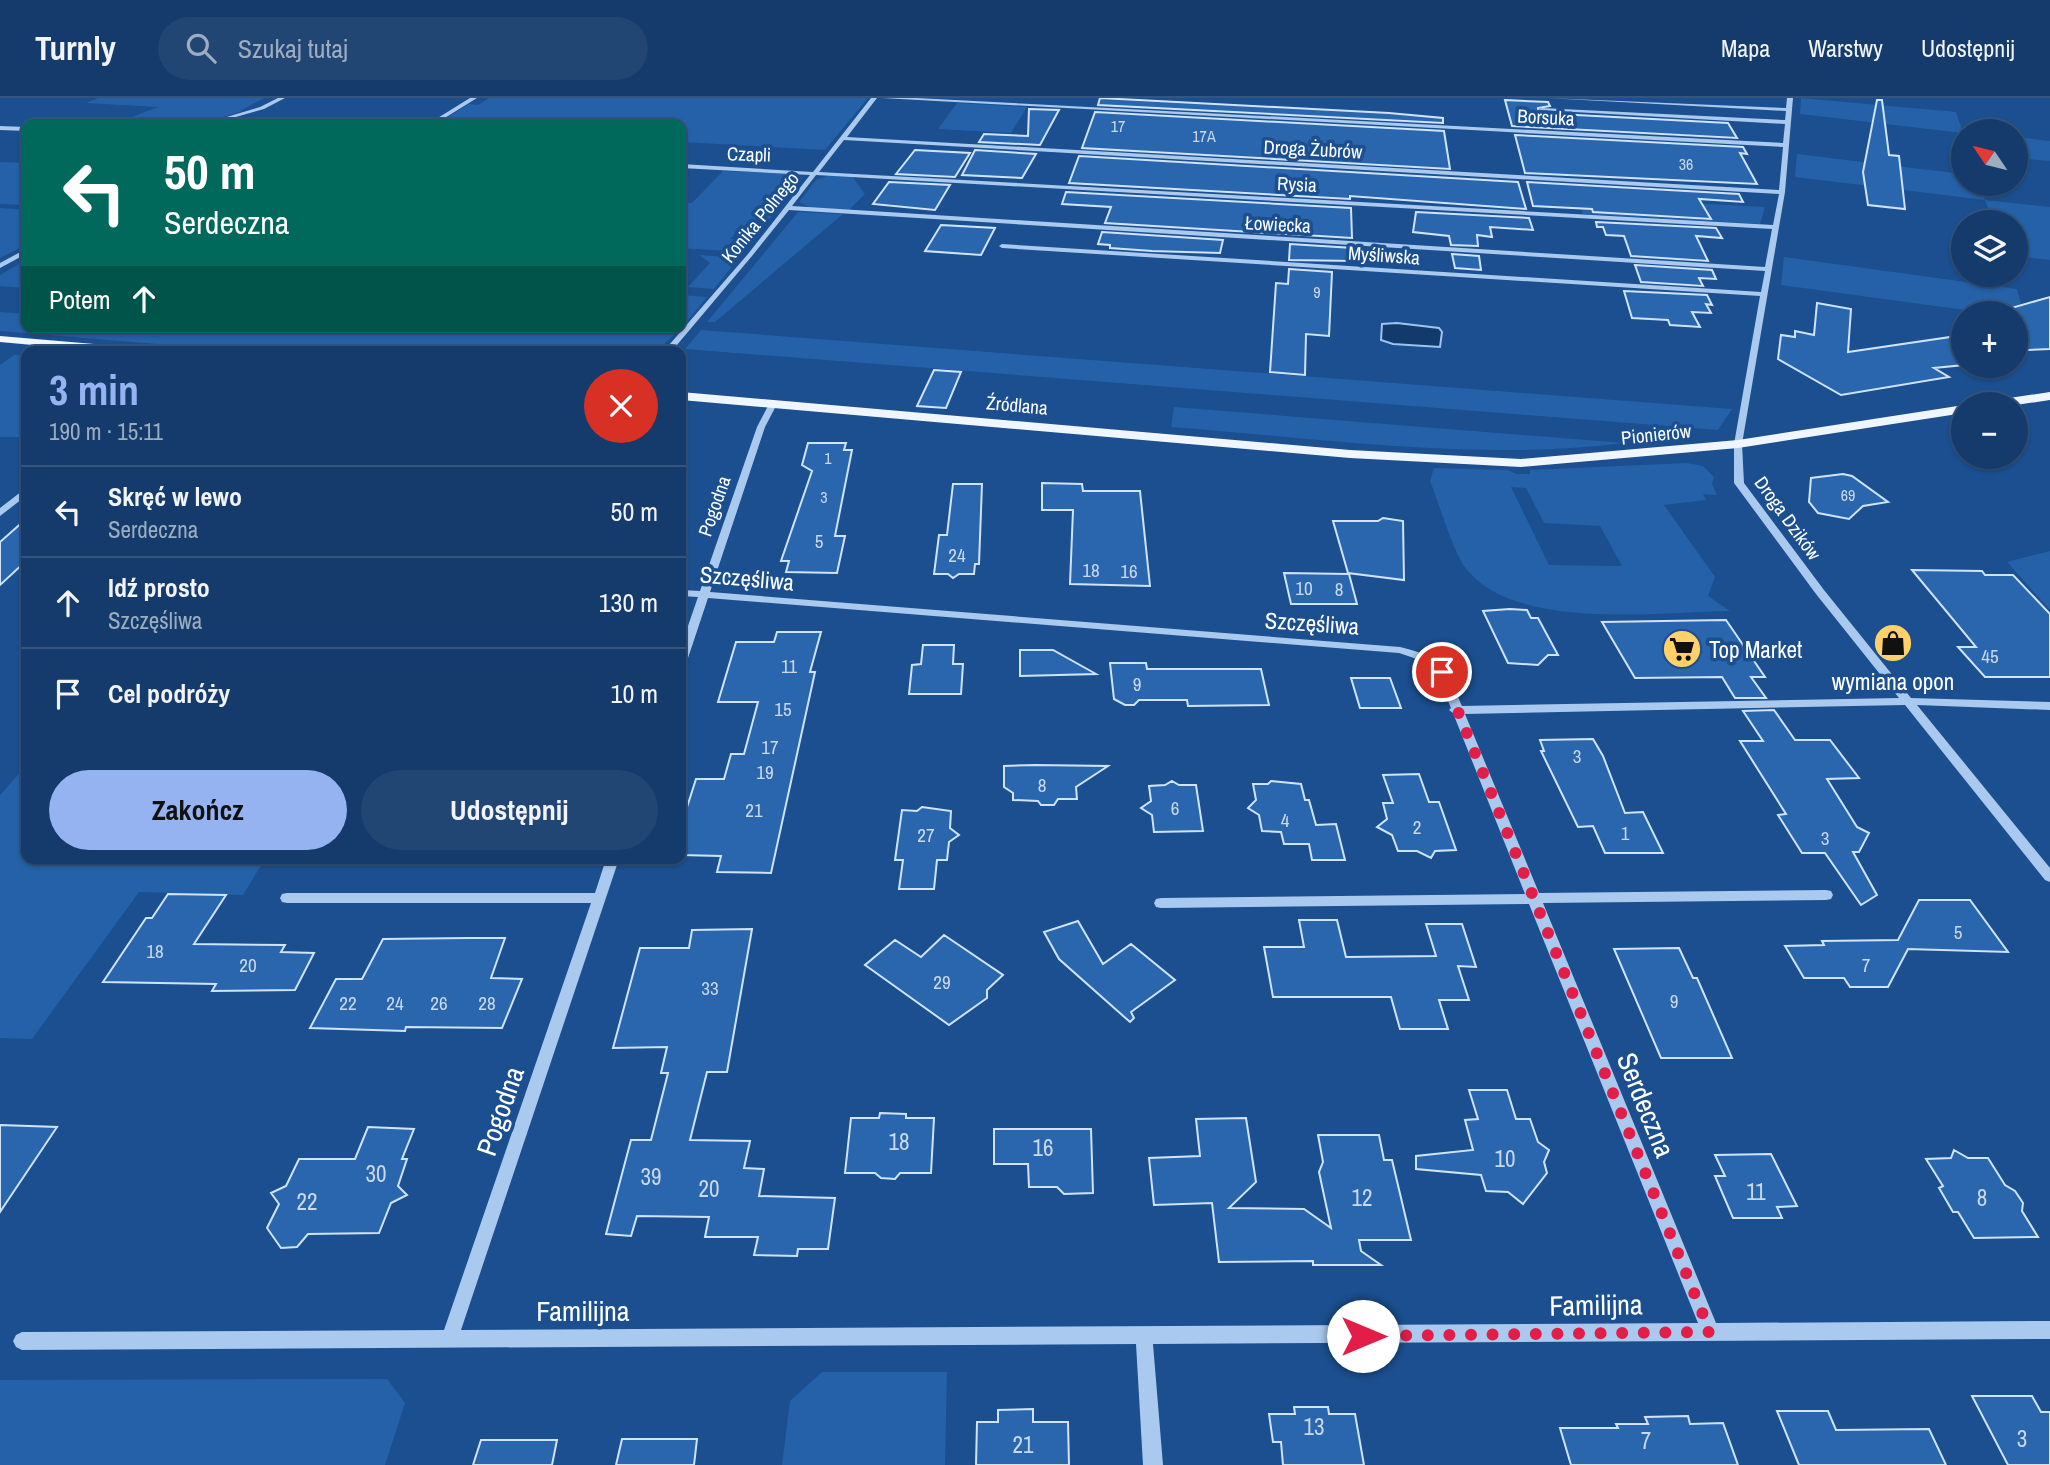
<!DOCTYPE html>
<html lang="pl">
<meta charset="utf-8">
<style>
body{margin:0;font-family:"Archivo Narrow",sans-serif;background:#214673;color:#f1f3f6;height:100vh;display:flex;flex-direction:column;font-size:26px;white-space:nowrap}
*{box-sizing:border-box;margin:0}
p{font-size:23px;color:#9dadc1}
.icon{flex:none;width:38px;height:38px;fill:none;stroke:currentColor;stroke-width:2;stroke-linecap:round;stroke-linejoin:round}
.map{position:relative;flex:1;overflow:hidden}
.details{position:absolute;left:21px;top:248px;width:665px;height:518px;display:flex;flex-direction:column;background:#143b6b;border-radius:14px;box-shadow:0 2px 5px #0004,0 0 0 2px #33557e}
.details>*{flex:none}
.banner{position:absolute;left:21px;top:21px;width:665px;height:214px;border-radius:14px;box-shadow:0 2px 5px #0004,0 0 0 2px #33557e;background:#00695c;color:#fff;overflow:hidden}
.needle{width:46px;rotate:305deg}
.tools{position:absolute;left:1951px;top:21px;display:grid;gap:14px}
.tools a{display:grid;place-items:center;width:77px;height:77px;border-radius:50%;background:#143b6b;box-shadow:0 2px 5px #0004,0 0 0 2px #33557e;font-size:35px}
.pin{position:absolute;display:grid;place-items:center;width:60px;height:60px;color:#fff;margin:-30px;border:4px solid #fff;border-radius:50%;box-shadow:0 2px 7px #0007}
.me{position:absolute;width:77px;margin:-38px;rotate:90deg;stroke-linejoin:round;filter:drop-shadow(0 0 5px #0008)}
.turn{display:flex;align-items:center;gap:24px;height:147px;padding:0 28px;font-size:32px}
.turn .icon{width:91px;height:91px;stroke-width:2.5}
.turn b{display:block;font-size:49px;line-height:60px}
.then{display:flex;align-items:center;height:66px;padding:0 28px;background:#0003;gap:14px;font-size:26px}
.round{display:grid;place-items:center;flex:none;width:74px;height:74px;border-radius:37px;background:#214673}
.head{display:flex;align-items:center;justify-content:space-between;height:119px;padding:0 28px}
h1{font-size:42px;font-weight:700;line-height:52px;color:#95b2f1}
.action{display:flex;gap:14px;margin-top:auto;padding:14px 28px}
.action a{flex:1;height:80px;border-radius:42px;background:#95b2f1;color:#111;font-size:28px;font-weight:700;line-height:80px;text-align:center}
.action a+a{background:#214673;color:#f1f3f6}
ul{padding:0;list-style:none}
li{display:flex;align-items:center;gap:21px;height:91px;padding:0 28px;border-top:2px solid #33557e}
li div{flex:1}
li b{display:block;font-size:26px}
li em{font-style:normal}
header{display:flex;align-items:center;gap:42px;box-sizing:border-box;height:98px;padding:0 35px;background:#143b6b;border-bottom:2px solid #33557e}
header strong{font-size:33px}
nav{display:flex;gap:38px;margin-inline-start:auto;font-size:24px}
.search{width:490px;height:63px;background:#214673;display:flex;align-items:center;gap:18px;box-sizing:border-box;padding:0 24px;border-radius:38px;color:#9dadc1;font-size:26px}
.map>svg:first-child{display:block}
.green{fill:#2461a8;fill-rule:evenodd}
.water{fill:#123a6d;stroke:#9cc4f0;stroke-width:2}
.building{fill:#2a66ad;stroke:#cfe3fa;stroke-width:2}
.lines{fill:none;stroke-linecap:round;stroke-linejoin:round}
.minor{fill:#a9c9ee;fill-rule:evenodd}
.major{fill:#f0f6ff;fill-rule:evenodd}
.route{stroke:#e11d48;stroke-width:12;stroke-dasharray:0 21.6}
.labels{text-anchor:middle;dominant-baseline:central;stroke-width:7;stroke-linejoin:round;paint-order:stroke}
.far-number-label{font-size:16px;fill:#cad9ea}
.far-street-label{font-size:19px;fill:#fff;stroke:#1b4f8f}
.number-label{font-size:19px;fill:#cad9ea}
.street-label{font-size:23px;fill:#fff;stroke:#1b4f8f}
.poi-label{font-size:23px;fill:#fff;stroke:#1b4f8f;text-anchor:start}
.near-number-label{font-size:23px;fill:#cad9ea}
.near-street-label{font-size:28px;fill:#fff;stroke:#1b4f8f}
</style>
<header>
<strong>Turnly</strong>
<div class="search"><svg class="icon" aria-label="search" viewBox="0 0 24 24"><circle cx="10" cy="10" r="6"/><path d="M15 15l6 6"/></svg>Szukaj tutaj</div>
<nav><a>Mapa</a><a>Warstwy</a><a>Udostępnij</a></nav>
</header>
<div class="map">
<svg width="2050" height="1367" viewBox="0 0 2050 1367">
<rect width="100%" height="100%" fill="#1b4f8f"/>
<path class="green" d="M98 0H264L240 13H243L200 26H114L158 9 86 5Z
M489 0H868L825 52 681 44V26H437L469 6 478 7Z
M1801 0 1956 14 1963 35 1800 16Z
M957 5 1027 9 1011 35 938 31Z
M2016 39 2050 43V63L2016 60Z
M1797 56 1963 76 1964 86H1979L1985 102 2050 109V162L2016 158V124H1993L1985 102 1795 79Z
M0 64 26 65V107L0 106Z
M723 73 790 75 802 79 793 95 760 131 741 130 730 141 750 143 744 154 681 150V104L692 105Z
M829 77 852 78 865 96 849 112 811 110 799 104 816 82Z
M1577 99 1765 109 1760 126 1583 116Z
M0 110 26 112V147L0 160Z
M798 114 843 116 715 224H707Z
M699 157 739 160 714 191 688 189 710 165Z
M1784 159 2017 191 2021 206 1987 215 1781 187Z
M19 166H26V190L0 188V177Z
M681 197 707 199 681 231 655 254H253L0 233V214L26 216V229H681Z
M701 232 1732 311 1718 332 685 251Z
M14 257 26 258V339H0V267Z
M1174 309 1624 345C1477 364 1318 340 1171 329Z
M1687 365 1703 368 1714 379 1712 386 1717 397 1703 396 1706 402 1664 407 1715 479 1708 498 1730 513C1659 514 1517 533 1467 472 1454 457 1439 405 1430 383L1434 370 1508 372 1516 376H1530V372ZM1511 389 1526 390 1544 425 1600 428 1622 468 1549 467Z
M2050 453V512L2007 464Z
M26 668V761H265L243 797 139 794 32 941 0 940V697Z
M822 1274H947L945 1367H782L790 1303Z
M387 1281 405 1305 385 1367H0V1282Z"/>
<path class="water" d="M1397 225 1439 230 1442 234 1440 249 1393 246 1381 242 1382 226Z"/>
<path class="building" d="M1100 0 1389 15 1443 20V25L1098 7Z
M1505 2 1548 4 1550 8 1538 10 1539 15 1728 25 1737 40 1512 28Z
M1877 2H1882L1889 57 1899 58 1905 111 1868 107 1863 74Z
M1029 11 1059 12 1040 47 979 44 984 36 1028 38Z
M1095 14 1444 33 1450 71 1082 50Z
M1515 37 1743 49 1747 56 1740 55 1757 86 1525 75Z
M915 52 970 55 955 79 896 76Z
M975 52 1036 56 1022 80 962 77Z
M1079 58 1518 84 1526 111 1350 98V101L1069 85Z
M889 84 950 87 935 112 873 106Z
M1527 84 1739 96 1743 104 1699 101 1711 121 1593 114 1592 111 1533 108Z
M1066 94 1351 110 1352 140 1105 125 1111 109 1062 106Z
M1416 114 1529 120 1533 132 1490 129 1492 139 1477 137 1478 148 1451 147 1449 138 1413 134Z
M1596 124 1716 130 1722 140 1696 138 1708 163 1631 158 1624 138 1606 137 1603 129H1597Z
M941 127 995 130 981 157 925 153Z
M1102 134 1223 142 1220 155 1152 153 1110 150V147L1098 146Z
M1290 146 1353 150 1354 163 1289 162Z
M1452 156 1479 158 1481 172 1455 170Z
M1635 167 1712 172 1716 181 1699 180 1703 188 1641 184Z
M1289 171 1332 174 1329 238 1306 236 1305 277 1270 274 1276 185 1288 186Z
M1624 193 1707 197 1712 207 1706 206 1711 215 1692 214 1700 229 1670 227 1668 222 1632 220Z
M2050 199V251L2028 252 2016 245V215H1994Z
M1817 205 1851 211 1848 254 1964 237V267L1934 270 1949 279 1841 297 1778 261 1781 237 1795 239V233L1814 237Z
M934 272 961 274 946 310 917 308Z
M808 345H846L844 352H852L835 438H845L837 475 786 474 789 463H781L812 373 802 367Z
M1843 376 1852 378 1888 404 1863 408 1849 421 1818 415 1809 404 1811 380Z
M1042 385 1082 386 1083 393H1140L1150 488 1070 486 1073 412H1042Z
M953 386H982L979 466H975L974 476H959L953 480 948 476H934L939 437H947Z
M1383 420 1403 423 1404 482 1348 475 1333 423H1378Z
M26 421V463L0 487V444Z
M1912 472 1982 473 1985 477H2013L2050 516V579H1985L1958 549H1976Z
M1284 475 1349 476 1357 506H1291Z
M1510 511 1527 512 1531 520H1538L1558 557H1548L1538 567 1508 565 1483 513Z
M1726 522 1765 579H1751L1766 600H1735L1722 579 1635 580 1602 524Z
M777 534H821L810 574H815L771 775 717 774 721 758 681 757V728L696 681H724L731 656H744L758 604H718L736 544H774Z
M923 547H954L953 566H963L961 596H909L912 567 921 566Z
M1020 552H1053L1096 576 1020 578Z
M1110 565H1146L1147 571H1261L1269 607 1188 608 1187 602H1139L1134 607H1125L1114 601Z
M1351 580H1390L1401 610H1360Z
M1774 612 1795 642H1830L1859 680 1827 681 1857 729 1869 735 1859 754H1853L1877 797 1861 807 1825 755H1802L1778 717 1786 716 1740 643H1763L1743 613Z
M1593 641 1603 658 1625 715 1643 714 1663 755H1605L1593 728 1578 729 1541 653H1544L1540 642Z
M1004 668 1035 667 1108 668 1076 689 1077 701H1058L1054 707H1041L1038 703 1013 702V695L1004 689Z
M1419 676 1429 704H1439L1456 752 1435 753 1431 760 1417 753H1398L1392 737 1377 729 1387 721 1383 705H1393L1383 677Z
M1172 683 1179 687H1196L1203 733 1154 734 1152 717 1141 710 1151 703 1149 688 1165 687Z
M1271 683 1301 686 1305 702H1309L1316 727 1336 726 1345 762H1312L1309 746H1284L1281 734 1262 733 1259 717 1248 710 1256 702 1253 686H1268Z
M922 709 951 713 950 730 959 737 949 744 947 762H937L934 791H899L903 762H895L902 712 917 713Z
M168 796 226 797 194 846 285 847 281 854 314 855 295 892 212 893 216 886 103 884 146 820H152Z
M1919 802H1970L2008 854 1908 851 1888 889H1850L1844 880H1804L1785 848 1824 847 1822 843 1898 842Z
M1299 822H1337L1346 859 1436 858 1426 826H1462L1476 869 1458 868 1469 902H1439L1448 931H1400L1391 899H1273L1264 849H1304Z
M1078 823 1103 866 1131 846 1175 882 1131 914 1134 920 1130 924 1059 861 1044 834Z
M752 831 727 974H707L690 1042 750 1043 744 1070 764 1071 759 1098 835 1100 828 1151H798L797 1158 754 1157 758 1139H705L709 1119 637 1118 631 1138 606 1136 631 1042H651L668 975H661L667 949 613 950 640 850H689L692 832Z
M944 837 1003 877 987 892V900L949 927 865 867 895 842 921 859Z
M468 840H505L491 880 522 881 502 930 406 929 405 933 310 930 336 881H362L383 841Z
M1679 850 1693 880H1697L1732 960H1661L1614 851Z
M1469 992H1507L1516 1021H1530L1538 1044 1549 1052 1544 1064 1547 1075 1523 1106 1508 1094 1486 1093 1481 1077 1416 1071V1058L1473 1052 1465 1022 1478 1021Z
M880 1015 906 1016V1020H934L931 1075H900L895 1081 881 1080 875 1075H845L851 1020H879Z
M1246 1020 1256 1084 1229 1110 1304 1111 1331 1130 1319 1074 1323 1064 1318 1037H1379L1384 1062H1392L1411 1142H1359L1361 1153 1381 1167H1313V1163L1219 1164 1212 1105 1154 1107 1149 1060 1200 1058 1196 1021Z
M0 1027 57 1029 0 1114Z
M368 1029 414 1031 402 1061H407L398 1088 407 1097 391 1105 379 1135 308 1136 297 1149 281 1150 267 1130 279 1106 271 1095 286 1088 299 1061H355Z
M994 1031H1091L1093 1095 1064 1096 1057 1089H1029L1028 1066H994Z
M1954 1052 1968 1060H1988L2005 1087 2015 1093 2023 1105 2022 1113 2038 1139 1974 1140 1958 1114H1953L1939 1090 1943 1088 1926 1061 1951 1060Z
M1771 1056 1797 1108 1777 1109 1782 1120H1733L1715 1078H1725L1715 1057Z
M1972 1298H2032L2041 1314H2050V1367H2008Z
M1294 1309H1328L1329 1316H1355L1364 1367H1283L1281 1344H1273L1269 1316H1295Z
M1033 1311V1324H1068L1069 1367H976L977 1324H998V1312Z
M1777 1313H1828L1836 1332 1929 1331 1946 1367H1799Z
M1688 1318 1690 1326 1723 1325 1738 1367H1571L1560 1330H1618L1616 1326H1648L1645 1319Z
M622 1341H697L694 1367H616Z
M481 1342H557L552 1367H473Z"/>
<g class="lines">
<path class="minor" d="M278 0H285L264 11 211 26H203L260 9Z
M470 0H477L435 26H428Z
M871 0H877L847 39 1779 92 1783 49 882 0H916L1783 45 1785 26 1539 12 1542 10 1785 22 1786 13 1547 0 1786 10 1787 0H1793L1785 94 1742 346 1744 385 1824 492 1911 600 2050 604V612L1917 607 2050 770V784L2045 782 1905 607 1465 616 1539 795 1826 792 1831 793 1833 797 1831 801 1826 802 1543 805 1716 1225 2050 1223V1241L1153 1246 1163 1367H1143L1136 1246 22 1252 16 1249 13 1243 16 1237 22 1234 444 1232 591 805H287L282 804 280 800 282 796 287 795H595L606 761H619L461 1232 1698 1225 1529 806 1161 810 1156 809 1154 805 1156 801 1161 800 1525 796 1453 615 1449 612 1451 610C1436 574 1438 567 1399 555L708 500 687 563 681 566V548L698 499 681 498V492L700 493 757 329 769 306 773 303 777 306 765 329 710 494 1400 549C1444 560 1445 568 1462 608L1899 600 1816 496 1734 385V346L1760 198 1002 150 999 148 1002 146 1761 194 1765 173 789 112 752 158 671 254H663L748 156 810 77 681 70V66L813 74ZM844 42 1779 96 1773 127 819 74ZM816 77 1772 131 1765 169 792 108Z
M0 28 26 29V33L0 32Z
M26 151V156L0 170V165Z
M26 390V398L0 418V410Z"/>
<path class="major" d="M0 238 153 251 158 254H110L0 244Z
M681 294 1350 352 1521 361 1738 342 1964 307V315L1738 350 1521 369 1350 360 681 302Z
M2050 294V302L2016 307 1990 306 1996 302Z"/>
</g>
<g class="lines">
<path class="route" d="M1363 1238 1710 1234 1442 574"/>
</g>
<defs>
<g id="shop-disc" transform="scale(2.0125)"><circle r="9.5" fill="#ffd166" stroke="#1b4f8f"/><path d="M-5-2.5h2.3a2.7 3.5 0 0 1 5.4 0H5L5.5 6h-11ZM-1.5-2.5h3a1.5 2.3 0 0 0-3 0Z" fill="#111"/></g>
<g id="supermarket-disc" transform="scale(2.0125)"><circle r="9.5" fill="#ffd166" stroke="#1b4f8f"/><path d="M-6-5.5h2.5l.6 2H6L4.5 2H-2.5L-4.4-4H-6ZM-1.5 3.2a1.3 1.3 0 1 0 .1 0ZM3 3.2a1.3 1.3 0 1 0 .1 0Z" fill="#111"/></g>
</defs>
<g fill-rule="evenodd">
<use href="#shop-disc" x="1893" y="545"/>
<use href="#supermarket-disc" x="1682" y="551"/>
</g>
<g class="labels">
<g class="far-number-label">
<text x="1118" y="28">17</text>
<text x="1204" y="38">17A</text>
<text x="1686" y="66">36</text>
<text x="1317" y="194">9</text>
<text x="828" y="360">1</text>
<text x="1848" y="397">69</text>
<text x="824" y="399">3</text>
</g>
<g class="far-street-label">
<text transform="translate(1546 19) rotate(3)">Borsuka</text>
<text transform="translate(1313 51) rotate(3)">Droga Żubrów</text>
<text transform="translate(749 56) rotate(2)">Czapli</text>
<text transform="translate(1297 86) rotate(3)">Rysia</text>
<text transform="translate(760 119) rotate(-51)">Konika Polnego</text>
<text transform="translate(1278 126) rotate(3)">Łowiecka</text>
<text transform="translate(1384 157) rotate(4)">Myśliwska</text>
<text transform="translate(1017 307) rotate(5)">Źródlana</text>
<text transform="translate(1656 336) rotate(-6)">Pionierów</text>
<text transform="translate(714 408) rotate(-71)">Pogodna</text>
<text transform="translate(1788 420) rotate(54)">Droga Dzików</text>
</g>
<g class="number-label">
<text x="819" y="443">5</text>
<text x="957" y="457">24</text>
<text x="1091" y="472">18</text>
<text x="1129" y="473">16</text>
<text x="1304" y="490">10</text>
<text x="1339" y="491">8</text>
<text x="1990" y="558">45</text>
<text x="789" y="568">11</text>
<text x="1137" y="586">9</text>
<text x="783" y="611">15</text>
<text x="770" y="649">17</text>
<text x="1577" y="658">3</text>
<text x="765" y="674">19</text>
<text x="1042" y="687">8</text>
<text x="1175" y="710">6</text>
<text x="754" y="712">21</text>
<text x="1285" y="722">4</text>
<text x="1417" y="729">2</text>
<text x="1625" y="735">1</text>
<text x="926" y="737">27</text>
<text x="1825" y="740">3</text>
<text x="1958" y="834">5</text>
<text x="155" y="853">18</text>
<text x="248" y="867">20</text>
<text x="1866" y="867">7</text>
<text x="942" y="884">29</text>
<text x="710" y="890">33</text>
<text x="1674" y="903">9</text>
<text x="348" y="905">22</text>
<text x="395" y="905">24</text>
<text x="439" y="905">26</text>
<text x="487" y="905">28</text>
</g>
<g class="street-label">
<text transform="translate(747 480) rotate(5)">Szczęśliwa</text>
<text transform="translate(1312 525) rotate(4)">Szczęśliwa</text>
</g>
<g class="poi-label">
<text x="1709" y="551">Top Market</text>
<text x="1893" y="583" text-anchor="middle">wymiana opon</text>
</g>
<g class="near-number-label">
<text x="899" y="1043">18</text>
<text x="1043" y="1049">16</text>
<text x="1505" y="1060">10</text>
<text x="376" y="1075">30</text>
<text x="651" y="1078">39</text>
<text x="709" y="1090">20</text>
<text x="1756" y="1093">11</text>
<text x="1362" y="1099">12</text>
<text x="1982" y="1099">8</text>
<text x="307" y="1103">22</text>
<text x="1314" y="1328">13</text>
<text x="2022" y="1340">3</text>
<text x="1646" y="1342">7</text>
<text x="1023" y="1346">21</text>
</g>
<g class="near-street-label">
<text transform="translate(1646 1007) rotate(68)">Serdeczna</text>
<text transform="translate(500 1013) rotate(-71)">Pogodna</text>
<text transform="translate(1596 1207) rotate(-1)">Familijna</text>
<text x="583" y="1213">Familijna</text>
</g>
</g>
</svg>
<div class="tools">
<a><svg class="needle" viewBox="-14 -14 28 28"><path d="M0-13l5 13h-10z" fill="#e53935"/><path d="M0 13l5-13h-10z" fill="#9dadc1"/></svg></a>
<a><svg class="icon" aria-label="layers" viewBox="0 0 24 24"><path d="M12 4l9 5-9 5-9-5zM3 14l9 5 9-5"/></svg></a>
<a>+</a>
<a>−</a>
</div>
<div class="pin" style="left:1442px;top:574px;background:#d93025"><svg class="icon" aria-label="arrive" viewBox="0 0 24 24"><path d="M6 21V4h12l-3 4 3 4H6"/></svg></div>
<svg class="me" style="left:1363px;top:1238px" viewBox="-20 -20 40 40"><circle r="19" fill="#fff"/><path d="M0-13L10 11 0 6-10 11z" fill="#e11d48"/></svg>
<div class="banner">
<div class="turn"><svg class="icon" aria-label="left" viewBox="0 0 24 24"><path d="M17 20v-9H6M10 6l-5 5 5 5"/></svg><div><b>50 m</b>Serdeczna</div></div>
<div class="then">Potem<svg class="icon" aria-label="ahead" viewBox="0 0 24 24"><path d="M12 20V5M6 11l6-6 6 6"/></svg></div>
</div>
<section class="details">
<div class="head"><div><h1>3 min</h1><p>190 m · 15:11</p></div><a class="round" style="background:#d93025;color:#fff"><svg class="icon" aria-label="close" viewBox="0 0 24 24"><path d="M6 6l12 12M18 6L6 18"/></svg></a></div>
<ul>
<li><svg class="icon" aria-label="left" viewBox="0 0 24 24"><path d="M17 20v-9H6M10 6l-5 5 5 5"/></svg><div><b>Skręć w lewo</b><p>Serdeczna</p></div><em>50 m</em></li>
<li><svg class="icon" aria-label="ahead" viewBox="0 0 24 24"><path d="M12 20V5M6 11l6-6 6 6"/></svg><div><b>Idź prosto</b><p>Szczęśliwa</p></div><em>130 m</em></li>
<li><svg class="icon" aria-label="arrive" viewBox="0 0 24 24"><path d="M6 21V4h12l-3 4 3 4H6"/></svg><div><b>Cel podróży</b></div><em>10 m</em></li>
</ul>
<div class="action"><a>Zakończ</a><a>Udostępnij</a></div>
</section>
</div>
